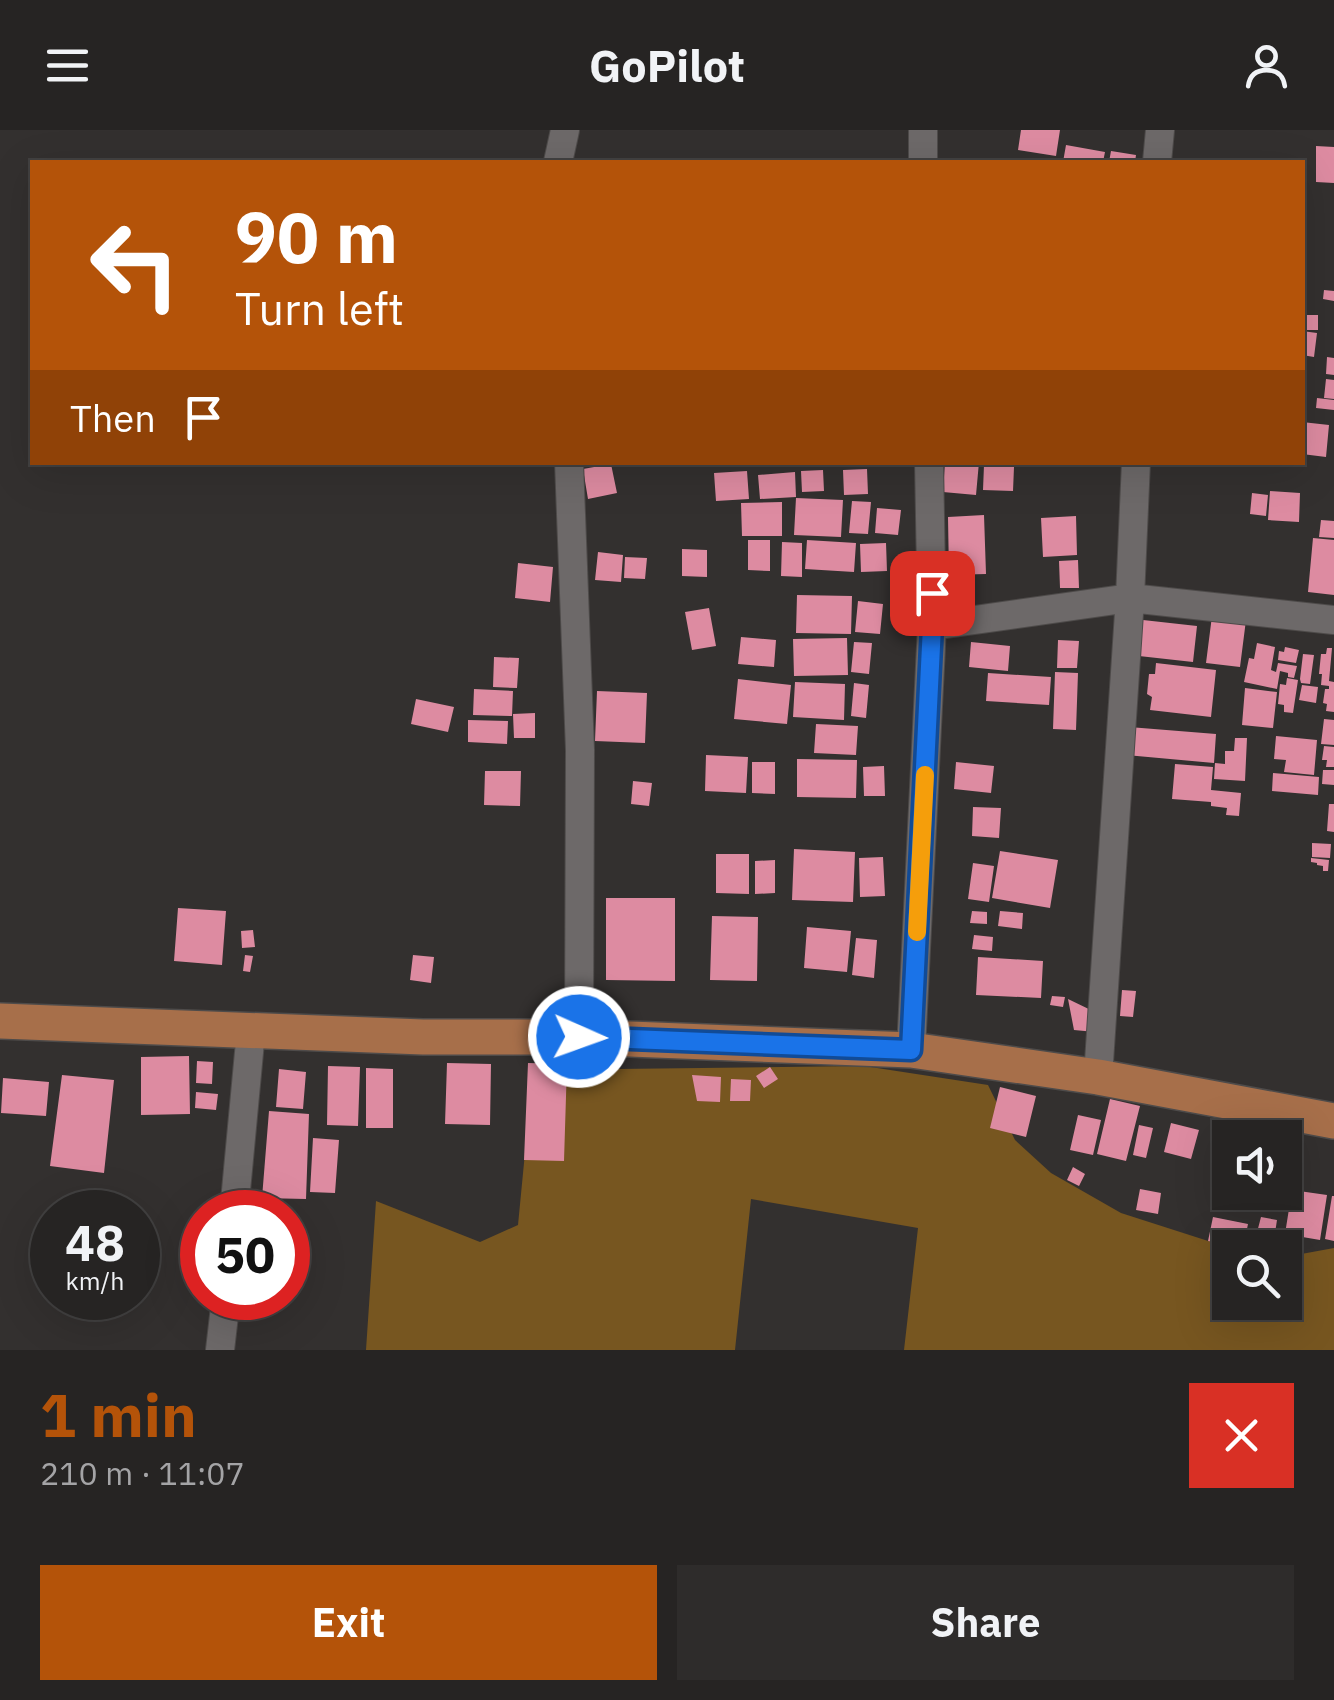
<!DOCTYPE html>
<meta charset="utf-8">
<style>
body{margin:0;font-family:"IBM Plex Sans",sans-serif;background:#2e2c2b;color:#f1f3f6;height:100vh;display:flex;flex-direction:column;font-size:38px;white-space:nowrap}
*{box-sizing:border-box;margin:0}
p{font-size:32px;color:#a4a4a6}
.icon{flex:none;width:55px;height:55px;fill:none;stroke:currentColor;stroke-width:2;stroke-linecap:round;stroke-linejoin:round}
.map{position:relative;height:1220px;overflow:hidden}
.side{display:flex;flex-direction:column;background:#262423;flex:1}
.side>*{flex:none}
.banner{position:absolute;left:30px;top:30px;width:1275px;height:305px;border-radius:0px;box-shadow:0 10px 40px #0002,0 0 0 2px #424141;background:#b45309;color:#fff;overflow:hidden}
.fabs{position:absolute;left:1212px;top:990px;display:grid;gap:20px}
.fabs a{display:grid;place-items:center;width:90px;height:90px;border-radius:0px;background:#262423;box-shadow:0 10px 40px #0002,0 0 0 2px #424141;font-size:50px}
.speed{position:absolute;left:30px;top:1060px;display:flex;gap:20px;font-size:50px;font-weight:700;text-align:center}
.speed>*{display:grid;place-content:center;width:130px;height:130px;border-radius:50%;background:#262423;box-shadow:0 10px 40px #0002,0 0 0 2px #424141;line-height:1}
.speed small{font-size:25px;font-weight:400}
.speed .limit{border:15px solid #d22;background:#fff;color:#111}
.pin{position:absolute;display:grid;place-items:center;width:85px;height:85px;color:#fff;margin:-42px;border-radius:20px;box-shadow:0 5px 15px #0006}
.me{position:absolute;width:110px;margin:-55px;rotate:92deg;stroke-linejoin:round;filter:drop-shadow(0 0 8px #0008)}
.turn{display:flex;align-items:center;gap:35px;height:210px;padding:0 40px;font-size:45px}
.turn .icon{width:130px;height:130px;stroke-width:2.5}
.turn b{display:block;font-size:70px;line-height:85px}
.then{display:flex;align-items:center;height:95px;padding:0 40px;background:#0003;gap:20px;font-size:38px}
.round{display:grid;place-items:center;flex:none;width:105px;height:105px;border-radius:0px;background:#2e2c2b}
.headline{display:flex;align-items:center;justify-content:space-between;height:170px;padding:0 40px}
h1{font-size:60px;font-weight:800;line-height:75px;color:#b45309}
.button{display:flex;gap:20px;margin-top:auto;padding:20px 40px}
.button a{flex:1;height:115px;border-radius:0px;background:#b45309;color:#fff;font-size:40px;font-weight:800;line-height:115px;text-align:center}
.button a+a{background:#2e2c2b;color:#f1f3f6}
header{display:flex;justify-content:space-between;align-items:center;height:130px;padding:0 40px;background:#262423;font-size:45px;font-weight:800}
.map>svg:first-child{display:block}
.forest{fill:#775620}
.building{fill:#dd8ba1}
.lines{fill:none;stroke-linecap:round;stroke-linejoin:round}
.minor-casing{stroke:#4e4b4a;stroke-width:30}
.major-casing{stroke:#4e4b4a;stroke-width:38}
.minor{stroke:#6d6969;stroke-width:28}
.major{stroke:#a76f4a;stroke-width:35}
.route-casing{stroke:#114b97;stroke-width:25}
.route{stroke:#1a73e8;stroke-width:18}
.slow{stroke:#f59e0b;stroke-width:18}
</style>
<header><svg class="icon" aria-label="menu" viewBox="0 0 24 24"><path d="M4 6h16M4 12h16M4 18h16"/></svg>GoPilot<svg class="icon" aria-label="person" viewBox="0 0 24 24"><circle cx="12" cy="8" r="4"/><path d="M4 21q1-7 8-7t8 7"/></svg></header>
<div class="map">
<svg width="1334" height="1220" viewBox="0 0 1334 1220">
<rect width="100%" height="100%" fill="#33302f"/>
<path class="forest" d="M864 936 988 955 1015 1010 1051 1043 1121 1083 1230 1118V1172H1285V1127L1334 1118V1220H904L918 1098 751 1069 735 1220H366L376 1071 480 1112 518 1095 533 940Z"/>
<path class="building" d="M1021 0H1060L1056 26 1018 20Z
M1066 15 1105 22 1103 32H1063Z
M1316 16 1334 17V53L1316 52Z
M1111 21 1136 25 1135 32H1109Z
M1051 28V32H1017V29Z
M1324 160 1334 161V171L1323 169Z
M1302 185H1318V200H1302Z
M1302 201 1317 203 1314 227 1302 225Z
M1327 227 1334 228V245L1326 244Z
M1326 249 1334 250V269L1324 268Z
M1317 268 1334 270V280L1316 278Z
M1302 292 1329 295 1326 327 1302 324Z
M945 332H979L976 365 943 362Z
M611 334 617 363 588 369 583 339Z
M984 335 1014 337 1013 361 983 360Z
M867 339 868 364 844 365 843 340Z
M823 340 824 361 802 362 801 341Z
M747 341 749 369 716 371 714 343Z
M795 342 796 367 760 369 758 345Z
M1270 361 1300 363 1299 392 1268 390Z
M1252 363 1268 365 1266 386 1250 384Z
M796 368 843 370 841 407 794 405Z
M852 371 871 372 868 404 849 403Z
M782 372V406H742L741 373Z
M877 378 901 380 898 405 875 403Z
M984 385 986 444 949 445 948 387Z
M1076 386 1077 425 1043 427 1041 388Z
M1321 390 1334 391V408L1319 407Z
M1313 408 1334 410V465L1308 462Z
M748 410H770V441L748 440Z
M807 410 856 413 854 442 805 439Z
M782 412 802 413V447L781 446Z
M886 413 887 441 861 442 860 414Z
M682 419 707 420V447L682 446Z
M598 422 623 425 621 452 595 450Z
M625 427 647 428 645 449 624 448Z
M1078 430 1079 458H1060L1059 431Z
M518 433 553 437 550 472 515 468Z
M797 465 852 466 851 504 796 503Z
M858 471 883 474 880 504 855 502Z
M709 478 716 516 692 520 685 482Z
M1212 486 1246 490 1240 537 1206 533Z
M1143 490 1197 496 1193 532 1139 526Z
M741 507 776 510 774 537 738 534Z
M847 508 848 545 794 546 793 509Z
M1058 510 1079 511 1077 538H1057Z
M854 512 872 513 869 544 851 542Z
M971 512 1010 516 1008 541 969 537Z
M1257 513 1275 517 1271 540 1276 542 1278 533 1297 536 1294 548 1288 547V543L1280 541 1277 559 1244 552 1249 528 1254 529Z
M1285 517 1299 520 1296 533 1278 530 1279 521 1284 522Z
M1327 518H1332L1329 551 1334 552V582L1326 581 1327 574 1323 573 1325 559H1329V556L1321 555 1322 544H1319L1321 524H1326Z
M1303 524 1314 525 1310 554 1301 553 1300 549Z
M494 527 519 528 517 558 493 557Z
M1156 533 1216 540 1211 587 1150 580 1152 567 1147 564 1149 544H1155Z
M1055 542 1078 543 1076 600 1053 599Z
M988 543 1051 547 1049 575 986 571Z
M1287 548 1298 550 1293 583 1284 582V575L1278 574 1280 554 1286 555Z
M738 549 791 555 787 594 734 589Z
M795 552 845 554 844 590 793 587Z
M854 553 869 555 866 588 851 586Z
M1302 555 1318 557 1316 573 1299 570Z
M1245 558 1277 562 1273 598 1242 595Z
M474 559 513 561 512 586 473 585Z
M597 561 647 563 645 613 595 611Z
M416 569 454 577 448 602 411 594Z
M535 583V608H514L513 584Z
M1324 589 1334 590V615L1321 614Z
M468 590 508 591 507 614 468 612Z
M816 594 858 596 856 625 814 623Z
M1129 597 1216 604 1214 633 1126 625Z
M1276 606 1317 610 1314 645 1284 642 1286 630 1274 629Z
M1235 608H1247L1245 651 1214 649 1215 633 1225 634V621H1234Z
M1324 616 1334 617V637H1326L1327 630H1322Z
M706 625 748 627 746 663 705 661Z
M797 629 857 630 856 668 797 667Z
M752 632H775V664L752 663Z
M956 632 994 636 991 663 954 659Z
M1175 634 1213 637 1211 660 1241 663 1239 686 1226 685 1227 678 1211 676V672L1172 669Z
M884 636 885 666H864L863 637Z
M1323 640H1334V655L1322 654Z
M485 641H521L520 676 484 675Z
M1273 643 1319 647 1318 665 1272 661Z
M633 651 652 653 649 676 631 674Z
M1329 674H1334V702L1327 701Z
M973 677 1001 678 999 708 972 706Z
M1312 713 1331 714 1330 728 1312 727Z
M794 719 855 722 853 772 792 770Z
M1000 721 1058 730 1050 778 992 768Z
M716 724H749V764L716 763Z
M883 727 885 766 860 767 859 728Z
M1311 728 1329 730 1328 741H1323V736L1317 735V733L1311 732Z
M775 730V763L755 764V731Z
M973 733 994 736 989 772 968 769Z
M606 768H675V851L606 850Z
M178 778 226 781 222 835 174 831Z
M972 781 987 782V794L970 793Z
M1000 781 1023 783 1022 799 998 796Z
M712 786 758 787 757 851 710 850Z
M807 797 851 801 847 842 804 838Z
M253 800 255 817 242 818 241 801Z
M974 805 993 807 992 821 972 819Z
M856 808 877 810 874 848 852 845Z
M245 825 253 826 250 842 243 841Z
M413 825 434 827 431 853 410 850Z
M978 827 1043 831 1041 868 976 865Z
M1122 860 1136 861 1133 887 1120 886Z
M1052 866 1065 867 1063 877 1050 875Z
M1068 869 1097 883 1095 902 1074 900Z
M189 926 190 984 141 985V927Z
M197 931 213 932 212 954 196 953Z
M447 933 491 934 490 995 445 994Z
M528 933 567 934 564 1031 524 1030Z
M328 936 360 937 358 996 327 995Z
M770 937 778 949 764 958 756 946Z
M366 938 393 939V998H366Z
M279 939 306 942 303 979 276 977Z
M62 945 114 950 104 1043 50 1036Z
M692 945 721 947 720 972 697 971Z
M3 948 49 952 46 986 1 983Z
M731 949 751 950 750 971H730Z
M1000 957 1036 966 1026 1007 990 998Z
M196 962 218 964 216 980 195 978Z
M1110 969 1140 976 1126 1031 1097 1024Z
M269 981 309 984 306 1069 262 1068Z
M1078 985 1101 990 1093 1025 1070 1020Z
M1171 993 1199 1000 1191 1029 1164 1022Z
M1139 995 1153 998 1146 1028 1133 1025Z
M313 1008 339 1010 335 1063 310 1062Z
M1073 1037 1085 1044 1079 1056 1067 1050Z
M1140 1059 1161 1063 1158 1084 1136 1080Z
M1292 1060 1327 1065 1320 1110 1285 1104Z
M1332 1066H1334V1111L1325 1109Z
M1213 1087 1248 1094 1243 1118 1208 1111Z
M1261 1087 1277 1090 1275 1103H1278L1276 1114 1255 1110Z"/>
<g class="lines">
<g class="minor-casing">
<path id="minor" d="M923 0V32
M558 32 565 0
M1157 32 1160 0
M569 332 580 620 579 907
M932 496 1130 468 1334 490
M911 920 932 496 929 332
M1098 947 1130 468 1136 332
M234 1082 251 901
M220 1220 226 1168"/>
</g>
<g class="major-casing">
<path id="major" d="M0 891 423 907H579L911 920 1098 947 1334 991"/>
</g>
<use href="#minor" class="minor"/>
<use href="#major" class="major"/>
</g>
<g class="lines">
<g class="route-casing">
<path id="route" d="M579 907 911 920 932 496V463"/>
</g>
<use href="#route" class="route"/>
<path class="slow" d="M917 802 925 645"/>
</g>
</svg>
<div class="fabs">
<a><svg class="icon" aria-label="sound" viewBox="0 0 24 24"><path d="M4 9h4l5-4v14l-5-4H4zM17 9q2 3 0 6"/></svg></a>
<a><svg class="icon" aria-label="search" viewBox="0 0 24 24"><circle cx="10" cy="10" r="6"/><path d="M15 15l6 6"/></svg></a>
</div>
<div class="speed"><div>48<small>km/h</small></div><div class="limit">50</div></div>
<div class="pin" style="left:932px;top:463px;background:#d93025"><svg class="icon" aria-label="arrive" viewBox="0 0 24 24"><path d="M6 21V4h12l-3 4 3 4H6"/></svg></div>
<svg class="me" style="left:579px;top:907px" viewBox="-20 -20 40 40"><circle r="17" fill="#1a73e8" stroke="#fff" stroke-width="3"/><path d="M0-11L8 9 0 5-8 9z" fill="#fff"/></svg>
<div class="banner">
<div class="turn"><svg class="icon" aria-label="left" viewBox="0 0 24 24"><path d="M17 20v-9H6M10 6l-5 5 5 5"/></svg><div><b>90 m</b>Turn left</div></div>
<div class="then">Then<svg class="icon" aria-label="arrive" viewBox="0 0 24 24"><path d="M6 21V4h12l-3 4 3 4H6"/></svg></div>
</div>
</div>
<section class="side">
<div class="headline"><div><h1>1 min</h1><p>210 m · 11:07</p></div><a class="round" style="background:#d93025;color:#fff"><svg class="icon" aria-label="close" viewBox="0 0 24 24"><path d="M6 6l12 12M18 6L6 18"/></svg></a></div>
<div class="button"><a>Exit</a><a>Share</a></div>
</section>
